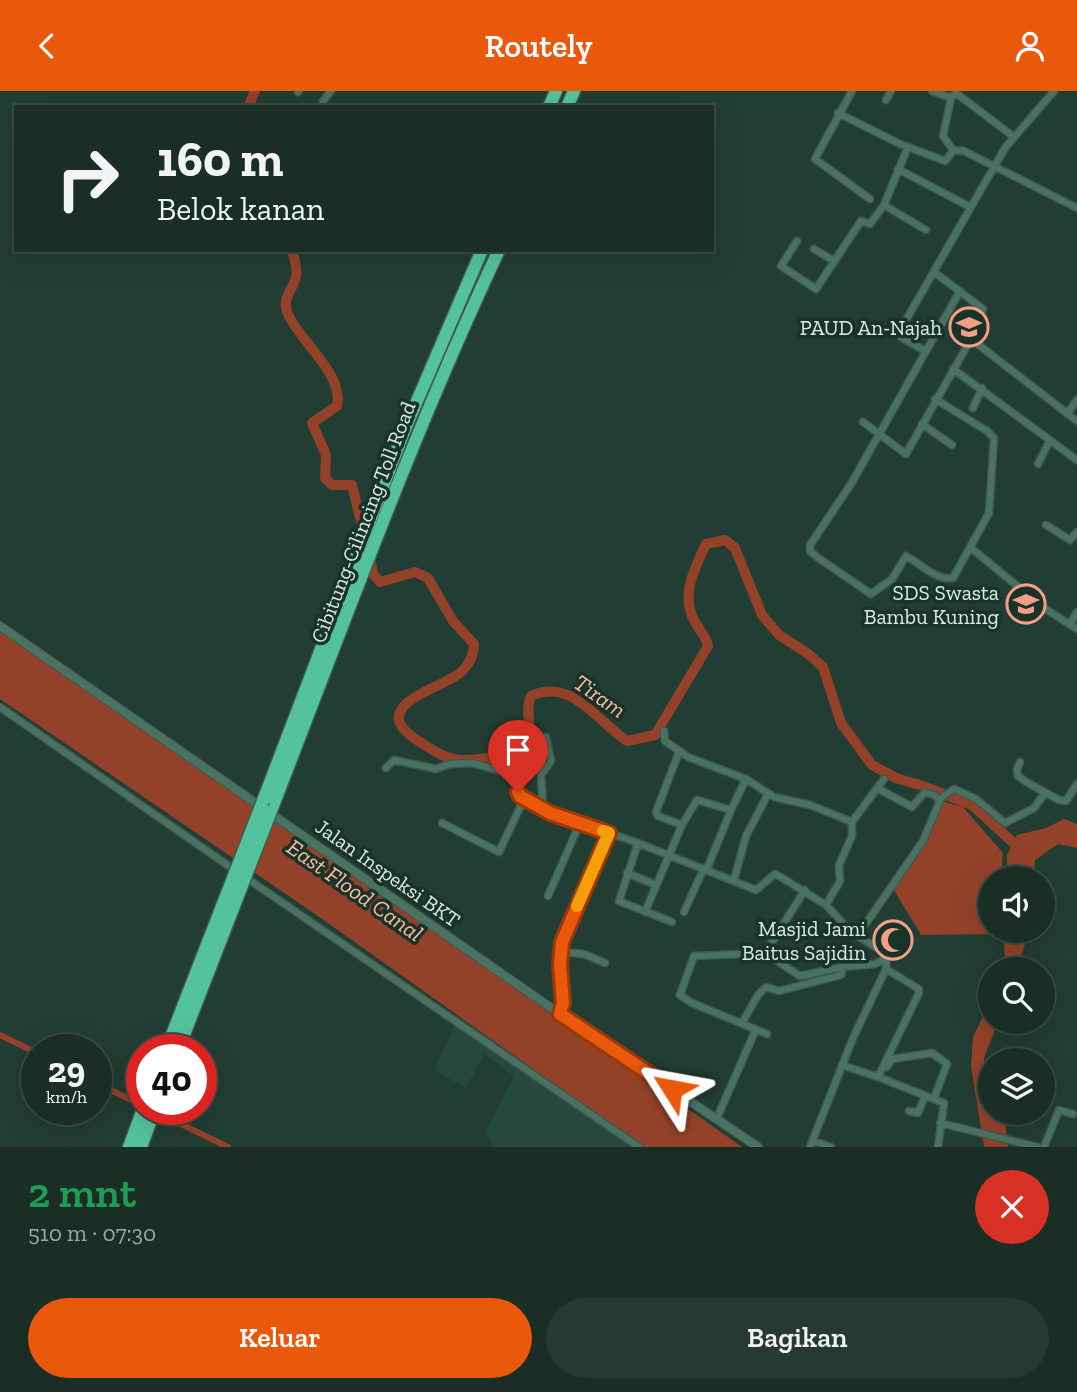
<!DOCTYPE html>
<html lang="id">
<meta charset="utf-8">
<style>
body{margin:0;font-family:"Zilla Slab",serif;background:#273a32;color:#f1f3f6;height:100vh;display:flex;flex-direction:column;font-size:26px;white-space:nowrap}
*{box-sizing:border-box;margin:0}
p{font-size:23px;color:#9fa8a7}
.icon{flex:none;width:38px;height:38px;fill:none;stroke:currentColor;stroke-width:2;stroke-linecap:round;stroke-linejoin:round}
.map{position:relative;height:1056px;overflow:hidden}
.panel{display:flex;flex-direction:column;background:#1a2e26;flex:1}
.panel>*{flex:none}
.banner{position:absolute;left:14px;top:14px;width:700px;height:147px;border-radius:0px;box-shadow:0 7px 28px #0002,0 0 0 2px #384a43;background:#1a2e26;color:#f1f3f6;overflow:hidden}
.buttons{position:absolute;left:978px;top:775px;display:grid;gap:14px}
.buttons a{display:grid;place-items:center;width:77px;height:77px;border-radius:50%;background:#1a2e26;box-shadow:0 7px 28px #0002,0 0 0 2px #384a43;font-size:35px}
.speed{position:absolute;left:21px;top:943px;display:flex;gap:14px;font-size:35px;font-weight:700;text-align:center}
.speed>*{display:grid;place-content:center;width:91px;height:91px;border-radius:50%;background:#1a2e26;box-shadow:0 7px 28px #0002,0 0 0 2px #384a43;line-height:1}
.speed small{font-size:18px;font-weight:400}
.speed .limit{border:10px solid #d22;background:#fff;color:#111}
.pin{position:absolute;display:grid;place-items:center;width:60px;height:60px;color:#fff;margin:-72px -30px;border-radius:50% 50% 50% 0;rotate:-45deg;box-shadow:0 0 7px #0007}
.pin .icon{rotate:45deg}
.me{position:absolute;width:77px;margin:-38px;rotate:304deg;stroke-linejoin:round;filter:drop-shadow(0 0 5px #0008)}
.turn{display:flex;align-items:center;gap:24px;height:147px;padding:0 28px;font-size:32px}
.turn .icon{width:91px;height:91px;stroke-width:2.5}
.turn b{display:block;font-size:49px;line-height:60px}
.round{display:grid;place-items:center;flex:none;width:74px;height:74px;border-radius:37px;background:#273a32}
.headline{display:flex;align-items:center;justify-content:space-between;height:119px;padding:0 28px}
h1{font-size:42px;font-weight:600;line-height:52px;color:#1e9e55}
.button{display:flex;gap:14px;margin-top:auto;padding:14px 28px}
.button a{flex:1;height:80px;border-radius:42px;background:#ea580c;color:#fff;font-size:28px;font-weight:600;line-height:80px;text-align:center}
.button a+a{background:#273a32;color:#f1f3f6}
header{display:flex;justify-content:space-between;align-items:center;height:91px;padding:0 28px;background:#ea580c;color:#fff;font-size:32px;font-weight:600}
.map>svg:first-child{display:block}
.built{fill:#27493c}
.water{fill:#934229}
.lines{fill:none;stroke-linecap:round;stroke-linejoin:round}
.canal{stroke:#934229;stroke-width:6}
.river{stroke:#934229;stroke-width:10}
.minor-casing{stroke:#40594f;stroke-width:9}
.tertiary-casing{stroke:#40594f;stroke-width:10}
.motorway-casing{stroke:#40594f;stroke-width:15}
.minor{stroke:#4a7262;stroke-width:6}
.tertiary{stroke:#4a7262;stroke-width:8}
.motorway{stroke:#54c39d;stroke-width:12}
.motorway-bridge-casing{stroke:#40594f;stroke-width:15;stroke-linecap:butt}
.motorway-bridge{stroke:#54c39d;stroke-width:12}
.route-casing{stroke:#983908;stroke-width:18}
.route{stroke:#ea580c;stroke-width:12}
.slow{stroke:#f59e0b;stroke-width:12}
.labels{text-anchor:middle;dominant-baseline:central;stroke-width:7;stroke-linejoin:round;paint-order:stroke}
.poi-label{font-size:21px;fill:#dcece5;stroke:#183329;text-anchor:end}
.street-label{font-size:21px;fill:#dcece5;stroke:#183329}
.water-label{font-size:23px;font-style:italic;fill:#ffb8a2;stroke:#183329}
</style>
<header><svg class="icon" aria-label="back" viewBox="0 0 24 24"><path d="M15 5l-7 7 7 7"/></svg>Routely<svg class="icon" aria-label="person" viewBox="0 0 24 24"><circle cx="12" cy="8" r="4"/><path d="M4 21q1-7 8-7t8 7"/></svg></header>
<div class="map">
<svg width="1077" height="1056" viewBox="0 0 1077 1056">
<rect width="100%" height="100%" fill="#223d33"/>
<path class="built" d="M459 926 634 1047 646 1056H494L486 1041 514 985 484 963 466 997 434 979Z"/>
<path class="water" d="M0 539 431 836 742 1056H643L318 825 0 608Z
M942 710 963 716 1003 762 1001 787 990 788V840H999L994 843 921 844 894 799 915 764Z
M1064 728 1077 733V757L1058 753 1035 769 1034 787H1007V764L1017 744 1046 737Z
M1006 840H1029L1017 878H1005C1006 865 1002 853 1006 840Z
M990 911V931H998L984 967 987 992 990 998V1022H1004L1008 1056H984L971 975 973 946Z"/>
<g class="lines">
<path class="canal" d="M0 944 37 962
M96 992 142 1014
M152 1019 228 1056"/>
<path class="river" d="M248 16 255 0
M292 159C294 167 298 177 296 186 293 199 282 206 287 221 298 249 344 282 337 315L312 332 326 364 325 387 332 394H352L365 447
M369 463 373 483 380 491 415 481 428 487 453 530 474 553C474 565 469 574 460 582 441 598 364 615 417 649 431 658 444 668 461 669 480 670 507 664 525 657 536 642 523 622 531 605 571 586 597 630 627 650L655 644 708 555C706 545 700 540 695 531 680 504 694 479 706 453L725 449 735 457 762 524 779 544 807 562 823 576 841 632 872 674 896 687 923 695 972 714 1019 757"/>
<g class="minor-casing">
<path id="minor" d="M852 0 815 68 870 108
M932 0 951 7
M298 1 299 0
M886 9 891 0
M323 10 331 0
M838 22 900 53 945 70 954 59 964 60 1077 117
M908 56 884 114 926 139
M953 59 943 45 951 7 956 2 1014 46
M898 78 970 116
M797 150 781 175 816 198 861 130 870 133 884 114
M814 158 834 170
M971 248 1077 330
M925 260 901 246 899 241 1005 57 1054 0
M953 278 1077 369
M935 308 987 340 994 347 989 422 953 487C936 490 920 472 906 465L892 488 871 503 817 466 810 460V454L851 393 960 200
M973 317 982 297
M1067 323 1077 309
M863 331 906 363 971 248 983 218 934 181
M922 333 952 354
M1038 373 1050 349
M1046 434 1070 449 1077 441
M971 457 1044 517 1077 538
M1070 533 1077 521
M0 616 236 780
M664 640 665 650 688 666 746 688 774 706 810 714 852 731
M1020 671 1017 679 1018 685 1028 692 1059 709 1066 710 1077 693
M386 677 394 669 436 678 449 673 472 672 512 683 522 690 518 704 550 722 638 752 756 799 775 783 779 785 826 814 851 841 887 863 886 878 853 947 810 1056
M877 697 912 716 925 701 934 704 939 709
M543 717 541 684 551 670 546 646
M442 732 499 761 524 708
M682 734 697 709 731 719 746 688
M638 752 619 810 672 831
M707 778 731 719
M627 782 656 794
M245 786 639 1056
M734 789 746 745 768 703
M548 805 580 732
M826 814 840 790 839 774 852 745V731L884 688
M645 821 682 734 658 725 656 721 679 661
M684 821 704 777
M858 844 923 750 941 707 954 698 976 708 1005 732 1034 717 1045 702
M561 861 584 863 605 872
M765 862 805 799
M560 923 563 912 560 874 562 851 609 742
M742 932 758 904 766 896 779 900 841 884 843 876
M767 943 692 912 680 904 694 865 765 862 800 885 843 876 875 873 883 869 886 862
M842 974 878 986 919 902V898L886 878
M887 976 892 968 932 962 947 973 935 1005
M878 986 944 1012 938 1056
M909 1020 918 1022 925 1005
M717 1027 756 938
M940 1032 1038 1056
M813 1050 831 1056
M1044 1056 1059 1019 1073 1023"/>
</g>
<g class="tertiary-casing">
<path id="tertiary" d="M0 535 560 923 758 1056"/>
</g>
<g class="motorway-casing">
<path id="motorway" d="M549 16 556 0
M567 16 574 0
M263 710 405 338 482 159
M271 720C344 532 413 342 499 159
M129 1056 143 1018
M141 1056 155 1018"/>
</g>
<use href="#minor" class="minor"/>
<use href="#tertiary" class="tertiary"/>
<use href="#motorway" class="motorway"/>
<g class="motorway-bridge-casing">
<path id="motorway-bridge" d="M166 959 263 710
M178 959 271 720"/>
</g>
<use href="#motorway-bridge" class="motorway-bridge"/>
</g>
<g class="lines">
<g class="route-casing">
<path id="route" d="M518 701 520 705 550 722 609 742 562 851 560 874 563 912 560 923 672 998"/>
</g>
<use href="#route" class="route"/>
<path class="slow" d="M577 815 609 742 603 740"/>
</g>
<defs>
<g id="school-ring" transform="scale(2.0125)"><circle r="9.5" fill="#183329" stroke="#f39f85" stroke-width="1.5"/><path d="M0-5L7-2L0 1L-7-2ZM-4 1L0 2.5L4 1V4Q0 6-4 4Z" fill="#f39f85"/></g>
<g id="mosque-ring" transform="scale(2.0125)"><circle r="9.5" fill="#183329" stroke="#f39f85" stroke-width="1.5"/><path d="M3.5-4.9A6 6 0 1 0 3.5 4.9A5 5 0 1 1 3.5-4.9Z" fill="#f39f85"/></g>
</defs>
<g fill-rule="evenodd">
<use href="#school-ring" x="969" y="236"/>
<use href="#school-ring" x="1026" y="513"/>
<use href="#mosque-ring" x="893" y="849"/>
</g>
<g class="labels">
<g class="poi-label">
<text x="942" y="236">PAUD An-Najah</text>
<text x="999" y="501">SDS Swasta<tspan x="999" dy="24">Bambu Kuning</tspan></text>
<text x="866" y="837">Masjid Jami<tspan x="866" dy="24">Baitus Sajidin</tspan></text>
</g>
<g class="street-label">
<text transform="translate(363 431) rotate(-69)">Cibitung-Cilincing Toll Road</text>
<text transform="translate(388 782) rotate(35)">Jalan Inspeksi BKT</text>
</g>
<g class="water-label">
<text transform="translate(600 605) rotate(35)">Tiram</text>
<text transform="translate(355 799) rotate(35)">East Flood Canal</text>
</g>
</g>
</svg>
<div class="buttons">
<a><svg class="icon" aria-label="sound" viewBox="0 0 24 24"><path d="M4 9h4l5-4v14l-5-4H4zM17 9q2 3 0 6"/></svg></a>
<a><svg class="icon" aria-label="search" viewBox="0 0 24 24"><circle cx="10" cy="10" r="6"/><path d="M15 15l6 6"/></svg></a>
<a><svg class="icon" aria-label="layers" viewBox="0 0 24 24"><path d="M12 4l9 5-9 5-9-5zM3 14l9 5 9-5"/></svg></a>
</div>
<div class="speed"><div>29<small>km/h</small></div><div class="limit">40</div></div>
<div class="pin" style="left:518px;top:701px;background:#d93025"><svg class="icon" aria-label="arrive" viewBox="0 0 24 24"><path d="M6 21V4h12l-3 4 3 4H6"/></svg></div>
<svg class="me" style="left:672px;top:998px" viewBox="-20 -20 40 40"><path d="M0-17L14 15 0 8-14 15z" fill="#ea580c" stroke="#fff" stroke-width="4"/></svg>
<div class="banner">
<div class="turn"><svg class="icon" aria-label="right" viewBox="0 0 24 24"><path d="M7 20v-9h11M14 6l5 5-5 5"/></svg><div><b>160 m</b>Belok kanan</div></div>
</div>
</div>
<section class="panel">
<div class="headline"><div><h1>2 mnt</h1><p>510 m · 07:30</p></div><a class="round" style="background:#d93025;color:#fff"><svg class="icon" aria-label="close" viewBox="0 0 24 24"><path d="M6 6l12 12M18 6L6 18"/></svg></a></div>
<div class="button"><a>Keluar</a><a>Bagikan</a></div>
</section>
